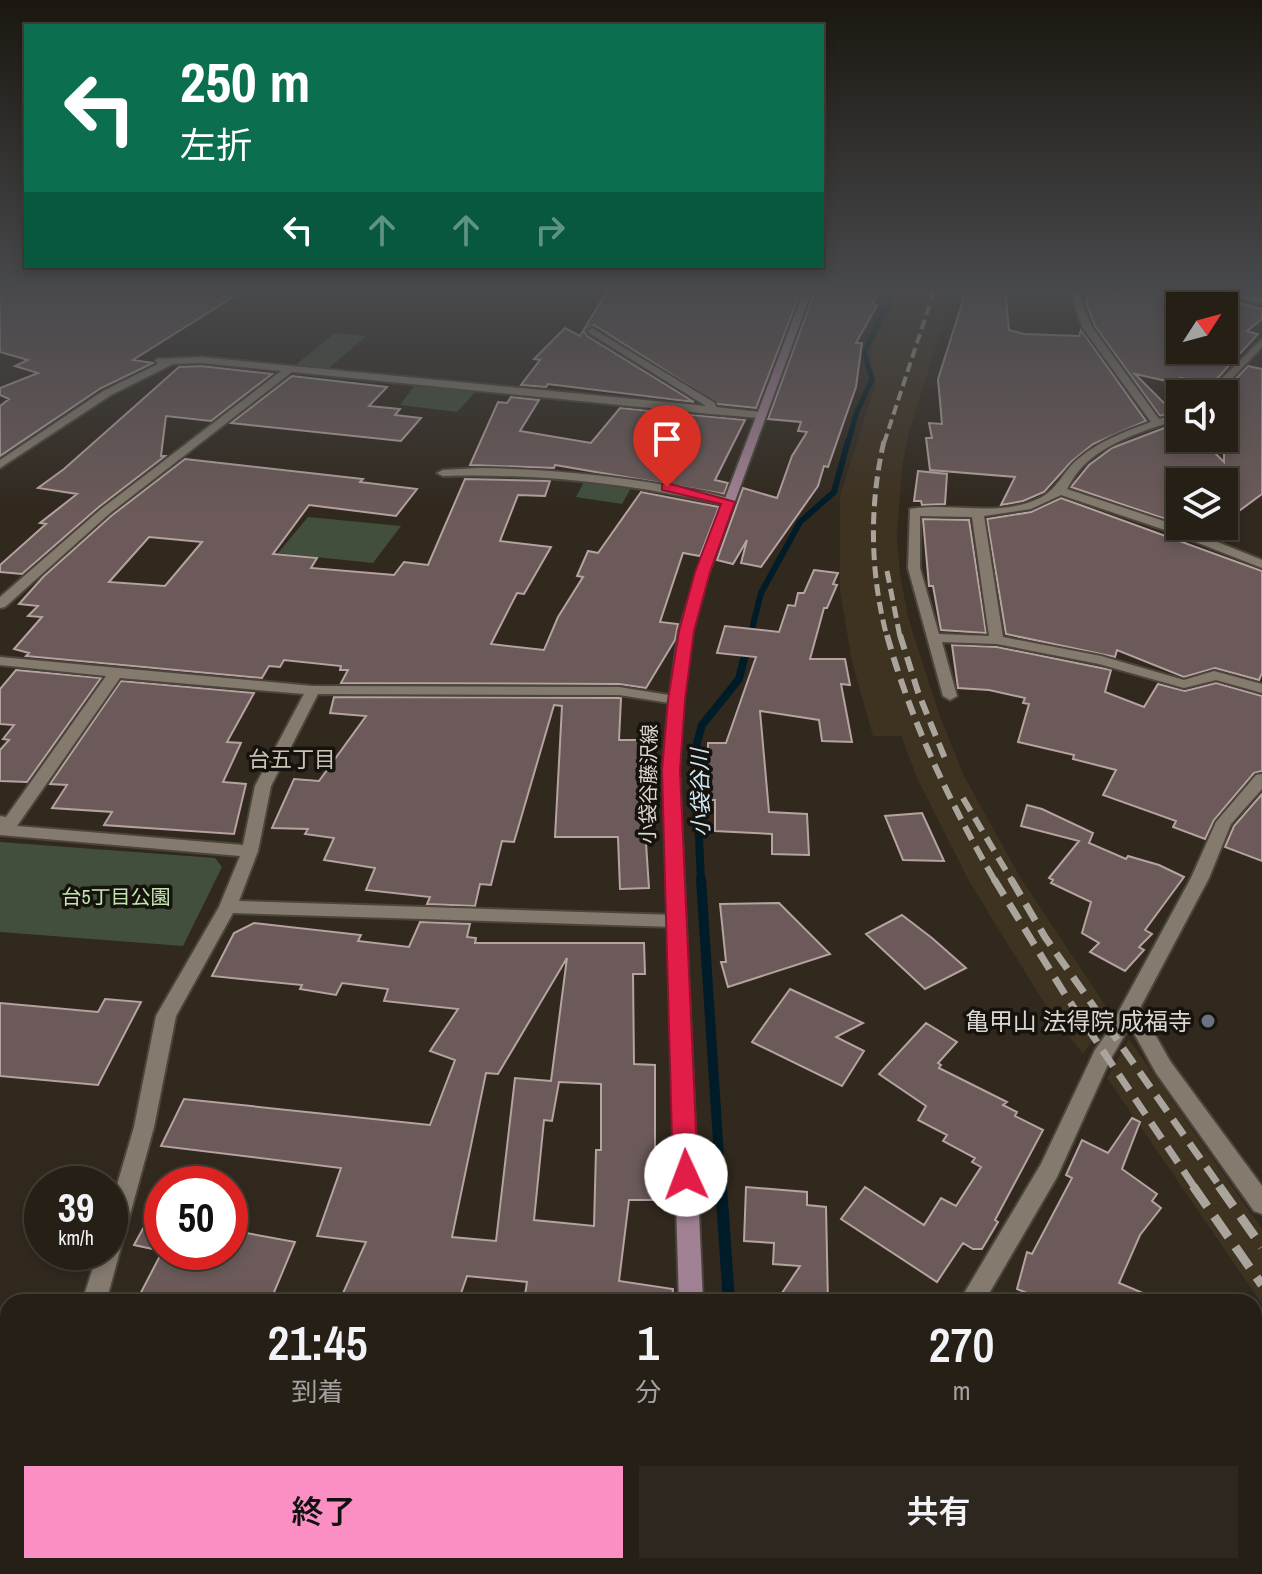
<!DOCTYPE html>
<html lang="ja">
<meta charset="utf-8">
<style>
body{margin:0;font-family:"Archivo Narrow","Noto Sans JP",sans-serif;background:#2d271f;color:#f1f3f6;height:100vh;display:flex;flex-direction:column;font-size:30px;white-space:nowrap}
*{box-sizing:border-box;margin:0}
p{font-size:26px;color:#a3a2a1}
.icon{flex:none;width:44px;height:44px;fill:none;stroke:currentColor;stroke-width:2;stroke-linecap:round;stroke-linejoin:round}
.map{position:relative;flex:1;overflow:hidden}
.sheet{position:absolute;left:0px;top:1294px;width:1262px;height:280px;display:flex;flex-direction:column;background:#251f16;border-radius:24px 24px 0 0;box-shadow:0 4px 12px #0003,0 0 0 2px #423d35}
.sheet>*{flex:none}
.banner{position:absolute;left:24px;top:24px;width:800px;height:244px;border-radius:0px;box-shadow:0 4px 12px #0003,0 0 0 2px #423d35;background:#0b6e4f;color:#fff;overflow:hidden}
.needle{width:52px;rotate:54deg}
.controls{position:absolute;left:1166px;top:292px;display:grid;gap:16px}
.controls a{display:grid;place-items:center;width:72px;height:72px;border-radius:0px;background:#251f16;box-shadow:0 4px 12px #0003,0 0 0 2px #423d35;font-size:40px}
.speed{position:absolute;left:24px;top:1166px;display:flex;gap:16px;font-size:40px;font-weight:700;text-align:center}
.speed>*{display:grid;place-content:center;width:104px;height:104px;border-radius:50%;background:#251f16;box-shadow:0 4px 12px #0003,0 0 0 2px #423d35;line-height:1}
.speed small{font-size:20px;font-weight:400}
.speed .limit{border:12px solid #d22;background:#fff;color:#111}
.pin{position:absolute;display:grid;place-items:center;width:68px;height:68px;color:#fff;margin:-82px -34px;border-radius:50% 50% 50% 0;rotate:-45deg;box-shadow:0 0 8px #0007}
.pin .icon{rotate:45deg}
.me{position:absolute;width:88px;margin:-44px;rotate:358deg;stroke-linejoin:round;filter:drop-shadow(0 0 6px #0008)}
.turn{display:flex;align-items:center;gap:28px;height:168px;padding:0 24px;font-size:36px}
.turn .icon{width:104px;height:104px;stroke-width:2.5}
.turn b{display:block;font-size:56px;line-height:68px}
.lanes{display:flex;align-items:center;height:76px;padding:0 24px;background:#0003;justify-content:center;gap:40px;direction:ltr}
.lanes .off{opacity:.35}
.eta{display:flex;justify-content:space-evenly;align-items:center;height:136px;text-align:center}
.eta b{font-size:48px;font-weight:600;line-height:56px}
.action{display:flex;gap:16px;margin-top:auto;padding:16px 24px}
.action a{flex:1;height:92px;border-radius:0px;background:#fb8fc4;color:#111;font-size:32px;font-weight:600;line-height:92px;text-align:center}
.action a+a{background:#2d271f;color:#f1f3f6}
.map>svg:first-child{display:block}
.built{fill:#3e3221}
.green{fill:#424f3c}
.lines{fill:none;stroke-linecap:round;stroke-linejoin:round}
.stream-far4{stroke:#001c28;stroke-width:5}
.stream-far3{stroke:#001c28;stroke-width:6}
.stream-far2{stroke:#001c28;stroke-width:8}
.stream-far1{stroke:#001c28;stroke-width:10}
.stream{stroke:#001c28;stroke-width:12}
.building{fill:#6b5a59;stroke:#b5a2a1;stroke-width:2;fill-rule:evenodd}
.street-casing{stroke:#4b453c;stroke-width:4}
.secondary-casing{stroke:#4b453c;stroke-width:4}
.street{fill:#847b6e;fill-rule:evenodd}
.secondary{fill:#a18294;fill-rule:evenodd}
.rail-far4{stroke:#aaa59c;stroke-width:4;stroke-dasharray:10 5;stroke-linecap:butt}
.rail-far3{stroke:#aaa59c;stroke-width:5;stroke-dasharray:12 6;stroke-linecap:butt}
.rail-far2{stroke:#aaa59c;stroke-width:6;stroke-dasharray:15 8;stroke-linecap:butt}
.rail-far1{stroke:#aaa59c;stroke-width:7;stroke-dasharray:19 10;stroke-linecap:butt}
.rail{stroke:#aaa59c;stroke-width:9;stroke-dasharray:25 12;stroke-linecap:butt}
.route{fill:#e11d48;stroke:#92132f;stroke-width:2}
.worship-dot{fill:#6b7280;stroke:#16130e;stroke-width:3}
.labels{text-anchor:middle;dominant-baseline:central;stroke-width:7;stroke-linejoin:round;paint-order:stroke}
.street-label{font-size:20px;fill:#dbd6cf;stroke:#16130e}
.park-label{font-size:20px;fill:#c0e6af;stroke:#16130e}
.neighbourhood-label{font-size:22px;fill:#cdc3b5;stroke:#16130e}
.water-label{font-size:22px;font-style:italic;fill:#cfeaf6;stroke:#16130e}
.near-poi-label{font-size:24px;fill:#dbd6cf;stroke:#16130e;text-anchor:end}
</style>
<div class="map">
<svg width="1262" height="1574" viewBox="0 0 1262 1574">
<rect width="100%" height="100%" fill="#31291e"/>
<path class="built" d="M894 288H954L908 435 902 468 897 537 900 574 908 617 939 714 964 776 1020 877 1111 1014 1083 1054 1048 1009 970 883 918 780 901 736H873L852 662 840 591V496L876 382 870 364 872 344 893 305Z
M1129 1039 1262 1229V1304L1107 1078Z"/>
<path class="green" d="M335 333 366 336 329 368 294 366Z
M416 384 477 390 457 412 400 405Z
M585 480 632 486 622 504 576 497Z
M308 517 401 526 373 563 278 553Z
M0 842 215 858 222 867 183 946 0 932Z"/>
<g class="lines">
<path class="stream-far4" d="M848 443 856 414 872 379 864 353 888 303 890 288"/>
<path class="stream-far3" d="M750 637 761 593 800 522 834 492 848 441"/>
<path class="stream-far2" d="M701 881 695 750 702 725 739 679 750 635"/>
<path class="stream-far1" d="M701 879 721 1188"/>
<path class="stream" d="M721 1186 729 1302"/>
</g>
<path class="building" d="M16 288H237L224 296 233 297 133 360 153 363 101 388 0 456V406L9 399 0 395V388L38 373 15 366 28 360 0 352V299Z
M609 288H802L756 408 718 404 594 325 584 331 587 336 694 402 548 384 546 387 521 385 540 360 534 359 565 328 580 336Z
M816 288H882L872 303 877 305 856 343H862L856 387 828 467 824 466 818 486 761 567 741 563 747 540 733 564 717 560 743 488 777 498 792 456 807 432 798 431 801 422 768 419Z
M967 288H1005L1009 330 1024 334 1079 336 1081 330 1146 421 1093 444 1071 462 1044 492 1023 501 1001 505 1015 477 930 470 926 438H932L929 423 942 424 938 379Z
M1117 288H1180V350H1224V299L1262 309V319L1247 331 1258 334 1213 383 1180 378V384L1135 374 1173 412 1160 416 1095 326 1086 302 1090 291 1118 294Z
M201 366 272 374 211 421 166 416 161 456H165L99 507 22 574 0 572V565L46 524 40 523 77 494 38 488 64 469 179 367Z
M1248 366 1262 369V494L1224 522V482H1206L1180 471V524L1071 487 1089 465 1112 448 1180 422V438H1200L1224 462V391Z
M292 376 387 387 369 406 400 409 395 415 421 418 401 441 231 423Z
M511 397 539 400 520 431 591 443 620 408 745 420 715 480 728 483 724 494 555 465 554 468 470 465 498 402 507 403Z
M185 459 363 479 360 482 417 489 396 516 309 505 273 554 317 558 311 568 394 575 404 562 428 565 465 479 550 481 545 496 518 495 500 541 551 547 524 594 517 593 491 644 544 650 558 617 583 577 577 576 588 551 598 553 641 492 719 507 700 556 683 553 660 622 678 624 675 640 646 688 619 684 341 683 348 670H340L341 666 284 660 280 667 269 666 262 678 26 656 29 653 14 649 42 617 28 616 38 606 19 604 44 576 111 516ZM149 537 202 542 165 586 109 582Z
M918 471 947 474 945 504 922 505 921 501H914Z
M1061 498 1262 571V673L1259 680 1215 668 1184 677 1117 650 1115 657 1006 634 987 519 1031 512Z
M923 519 969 520 986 633 941 630 933 586H929Z
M814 570 838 573 833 584 837 585 827 608H824L810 659H845L850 685 841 684 852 742 822 741 819 720 760 711 769 812 807 814 809 855 772 854V834L715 831V800H707L708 743H726L756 657 717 653 725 626 779 632 788 605 795 606 798 593H804Z
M952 645 997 647 1111 670 1105 692 1144 707 1158 684 1185 691 1216 683 1262 696V771L1254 773 1214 820 1205 839 1173 827 1176 821 1103 795 1116 770 1073 759 1074 755 1018 742 1029 704 1023 703 1025 698 989 690 958 688Z
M16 670 101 678 27 782 0 781V750L9 740 3 739 14 725 0 724V689Z
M121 681 254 693 227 742 241 743 223 782 246 784 234 834 104 825 112 812 52 808 67 785 50 784Z
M334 697 621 698 619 740H639L644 813H648L646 843 649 888 620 889 618 837H555L562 706 554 705 514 842 502 841 491 885 480 884 475 906 427 904 430 897 366 890 375 868 324 860 334 838 305 834 308 829 272 828 294 779 319 781 366 716 330 713Z
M1262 794V861L1225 847 1234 826Z
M1027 805 1042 809 1093 833 1089 843 1126 859 1128 856 1159 865 1184 877 1145 930 1152 934 1139 947 1144 950 1125 971 1090 952 1099 943 1082 933 1091 902 1051 883 1053 880 1049 878 1079 841 1021 826Z
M922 813 944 861 903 860 885 816Z
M779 903 830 954 728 987 721 962H726L720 904Z
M902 915 932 938 966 968 925 989 866 934Z
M420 922 470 924 467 937 476 938 475 943H644L645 974H633L634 1064 655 1065V1200H629L619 1281 673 1289 672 1302H524L527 1282 467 1276 458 1302H339L366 1242 317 1236 341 1168 161 1146 184 1099 430 1125 455 1060 430 1051 458 1009 384 1001 388 989 342 983 336 995 300 989 302 985 212 976 234 933 254 923 361 935 358 941 409 947ZM567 958 551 1081 515 1078 496 1241 452 1237 486 1073 498 1074ZM559 1082 601 1084V1150H596L594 1226 534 1220 544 1120 552 1121Z
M790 989 863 1023 836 1037 864 1051 842 1086 752 1042Z
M105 999 141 1002 98 1085 0 1076V1003L98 1012Z
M926 1023 957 1042 938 1063 941 1065 939 1068 1007 1102 1003 1105 1017 1112 1015 1116 1043 1130 995 1220 998 1222 982 1249H973L963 1243 937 1282 841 1219 865 1187 924 1225 941 1198 956 1206 981 1167 972 1162 975 1158 943 1141 947 1135 918 1120 926 1106 879 1074Z
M1132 1118 1140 1122 1122 1169 1157 1194 1152 1201 1161 1208 1140 1235 1119 1283 1164 1302H1049L1017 1289 1027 1252 1032 1254 1072 1178 1066 1175 1082 1140 1108 1153Z
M746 1187 807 1192V1205L826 1207 828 1302H776L800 1266 773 1264 774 1243 744 1241Z
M162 1194V1251L134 1245Z
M230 1230 295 1242 270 1302H136L162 1252H230Z"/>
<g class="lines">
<g class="street-casing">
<path id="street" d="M3 288H13L0 296Z
M1069 288H1077L1092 327 1159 419 1180 413V419C1146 430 1100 443 1077 473 1073 478 1070 484 1067 489L1173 524 1262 560V568L1165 530 1061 495 1031 509 984 516 1003 637 1101 656 1184 680 1214 671 1262 684V693L1216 680 1184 688 1099 664 997 644 942 642 957 696 950 700 943 696 908 568 910 509C953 502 998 518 1040 498 1058 489 1063 471 1078 459 1099 441 1126 431 1151 422L1082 327ZM920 516 972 517 989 636 939 634 920 568Z
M1220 288 1262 297V303L1220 295Z
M592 328 715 403 716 407 761 412 766 415 761 418 710 414 292 372 109 514 5 607 0 608V597L101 509 281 371 201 363 173 364 111 395 0 468V460L103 391 158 364 155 361 157 359 201 357 706 406 589 333 587 331Z
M1262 339V347L1217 394H1206Z
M479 468C550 469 619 476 688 489 702 492 723 494 735 502L729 506C634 484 540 473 443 476L437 473 443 470Z
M0 657 313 686 619 687 681 697 683 700 681 703 676 704 619 695 318 694 271 786 258 851 239 901 675 915 681 916 684 921 681 926 675 927 233 913 176 1016 154 1127 106 1302H82L98 1252H110V1209L134 1127 156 1016 219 907 240 856 0 835V816L6 817 106 676 0 665ZM120 678 304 694 255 786 243 845 17 826Z
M1262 774V789L1231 824 1209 878 1140 1008 1170 1061 1262 1186V1214L1254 1211 1156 1073 1130 1026 1110 1060 1057 1177 984 1302H959L1041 1164 1095 1050 1107 1033 1191 878 1216 822 1256 775Z
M8 1417V1447L0 1451V1421Z
M695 1566H723L719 1574H691Z
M812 1566H840L836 1574H808Z"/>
</g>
<g class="secondary-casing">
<path id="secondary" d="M805 288H813L709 572 693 631 683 700 679 770 703 1302H679L663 770 669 700 679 631 697 572Z
M748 1566H777L781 1574H752Z"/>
</g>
<use href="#street" class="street"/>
<use href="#secondary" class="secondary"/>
<path class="rail-far4" d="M884 443 935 288"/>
<path class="rail-far3" d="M884 441C869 506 870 573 887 637
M887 571 900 637"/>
<path class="rail-far2" d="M887 635C911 722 950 803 995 881
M900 635 918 692 946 761
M963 798 1012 881"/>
<path class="rail-far1" d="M994 879 1066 996 1195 1188
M1011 879 1045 937 1221 1188"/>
<path class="rail" d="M1193 1186 1262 1285
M1219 1186 1262 1247"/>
</g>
<linearGradient id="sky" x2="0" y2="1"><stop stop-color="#1b1710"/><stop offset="0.57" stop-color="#48494c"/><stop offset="1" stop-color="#48494c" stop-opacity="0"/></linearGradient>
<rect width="1262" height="508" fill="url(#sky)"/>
<path class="route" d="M667 483 735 502 710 572 694 631 685 700 680 770 698 1175 694 1182 686 1186 677 1182 673 1175 662 770 668 700 679 631 695 572 721 504 662 490V484Z"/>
<circle class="worship-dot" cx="1208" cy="1021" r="8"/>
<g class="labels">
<g class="street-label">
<text transform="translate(648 784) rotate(-89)">小袋谷藤沢線</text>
</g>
<g class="park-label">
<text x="116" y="896">台5丁目公園</text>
</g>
<g class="neighbourhood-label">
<text x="292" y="759">台五丁目</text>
</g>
<g class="water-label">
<text transform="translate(700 793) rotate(-91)">小袋谷川</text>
</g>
<g class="near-poi-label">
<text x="1192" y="1021">亀甲山 法得院 成福寺</text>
</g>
</g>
</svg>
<div class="controls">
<a><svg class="needle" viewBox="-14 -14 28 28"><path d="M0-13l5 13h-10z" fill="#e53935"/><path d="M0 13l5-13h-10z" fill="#a3a2a1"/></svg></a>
<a><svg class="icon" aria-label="sound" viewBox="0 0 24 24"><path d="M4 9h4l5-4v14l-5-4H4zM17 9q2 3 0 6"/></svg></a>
<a><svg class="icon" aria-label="layers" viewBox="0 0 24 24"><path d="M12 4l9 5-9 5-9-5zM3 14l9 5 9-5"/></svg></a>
</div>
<div class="speed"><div>39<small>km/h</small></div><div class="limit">50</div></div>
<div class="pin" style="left:667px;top:487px;background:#d93025"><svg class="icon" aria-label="arrive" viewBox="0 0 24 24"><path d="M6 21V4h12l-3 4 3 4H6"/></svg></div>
<svg class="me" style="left:686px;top:1175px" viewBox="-20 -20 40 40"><circle r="19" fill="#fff"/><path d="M0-13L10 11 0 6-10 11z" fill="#e11d48"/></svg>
<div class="banner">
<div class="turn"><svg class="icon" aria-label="left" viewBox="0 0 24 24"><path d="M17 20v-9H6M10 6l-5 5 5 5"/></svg><div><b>250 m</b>左折</div></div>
<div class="lanes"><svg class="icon" aria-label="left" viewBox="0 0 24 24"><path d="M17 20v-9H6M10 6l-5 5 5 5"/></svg><svg class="icon off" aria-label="ahead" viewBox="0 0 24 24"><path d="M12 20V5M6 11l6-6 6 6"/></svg><svg class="icon off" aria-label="ahead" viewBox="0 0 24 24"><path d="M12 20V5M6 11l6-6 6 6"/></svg><svg class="icon off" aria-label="right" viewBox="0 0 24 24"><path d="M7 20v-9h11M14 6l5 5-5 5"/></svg></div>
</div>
<section class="sheet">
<div class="eta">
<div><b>21:45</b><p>到着</p></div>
<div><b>1</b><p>分</p></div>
<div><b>270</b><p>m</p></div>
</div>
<div class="action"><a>終了</a><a>共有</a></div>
</section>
</div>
